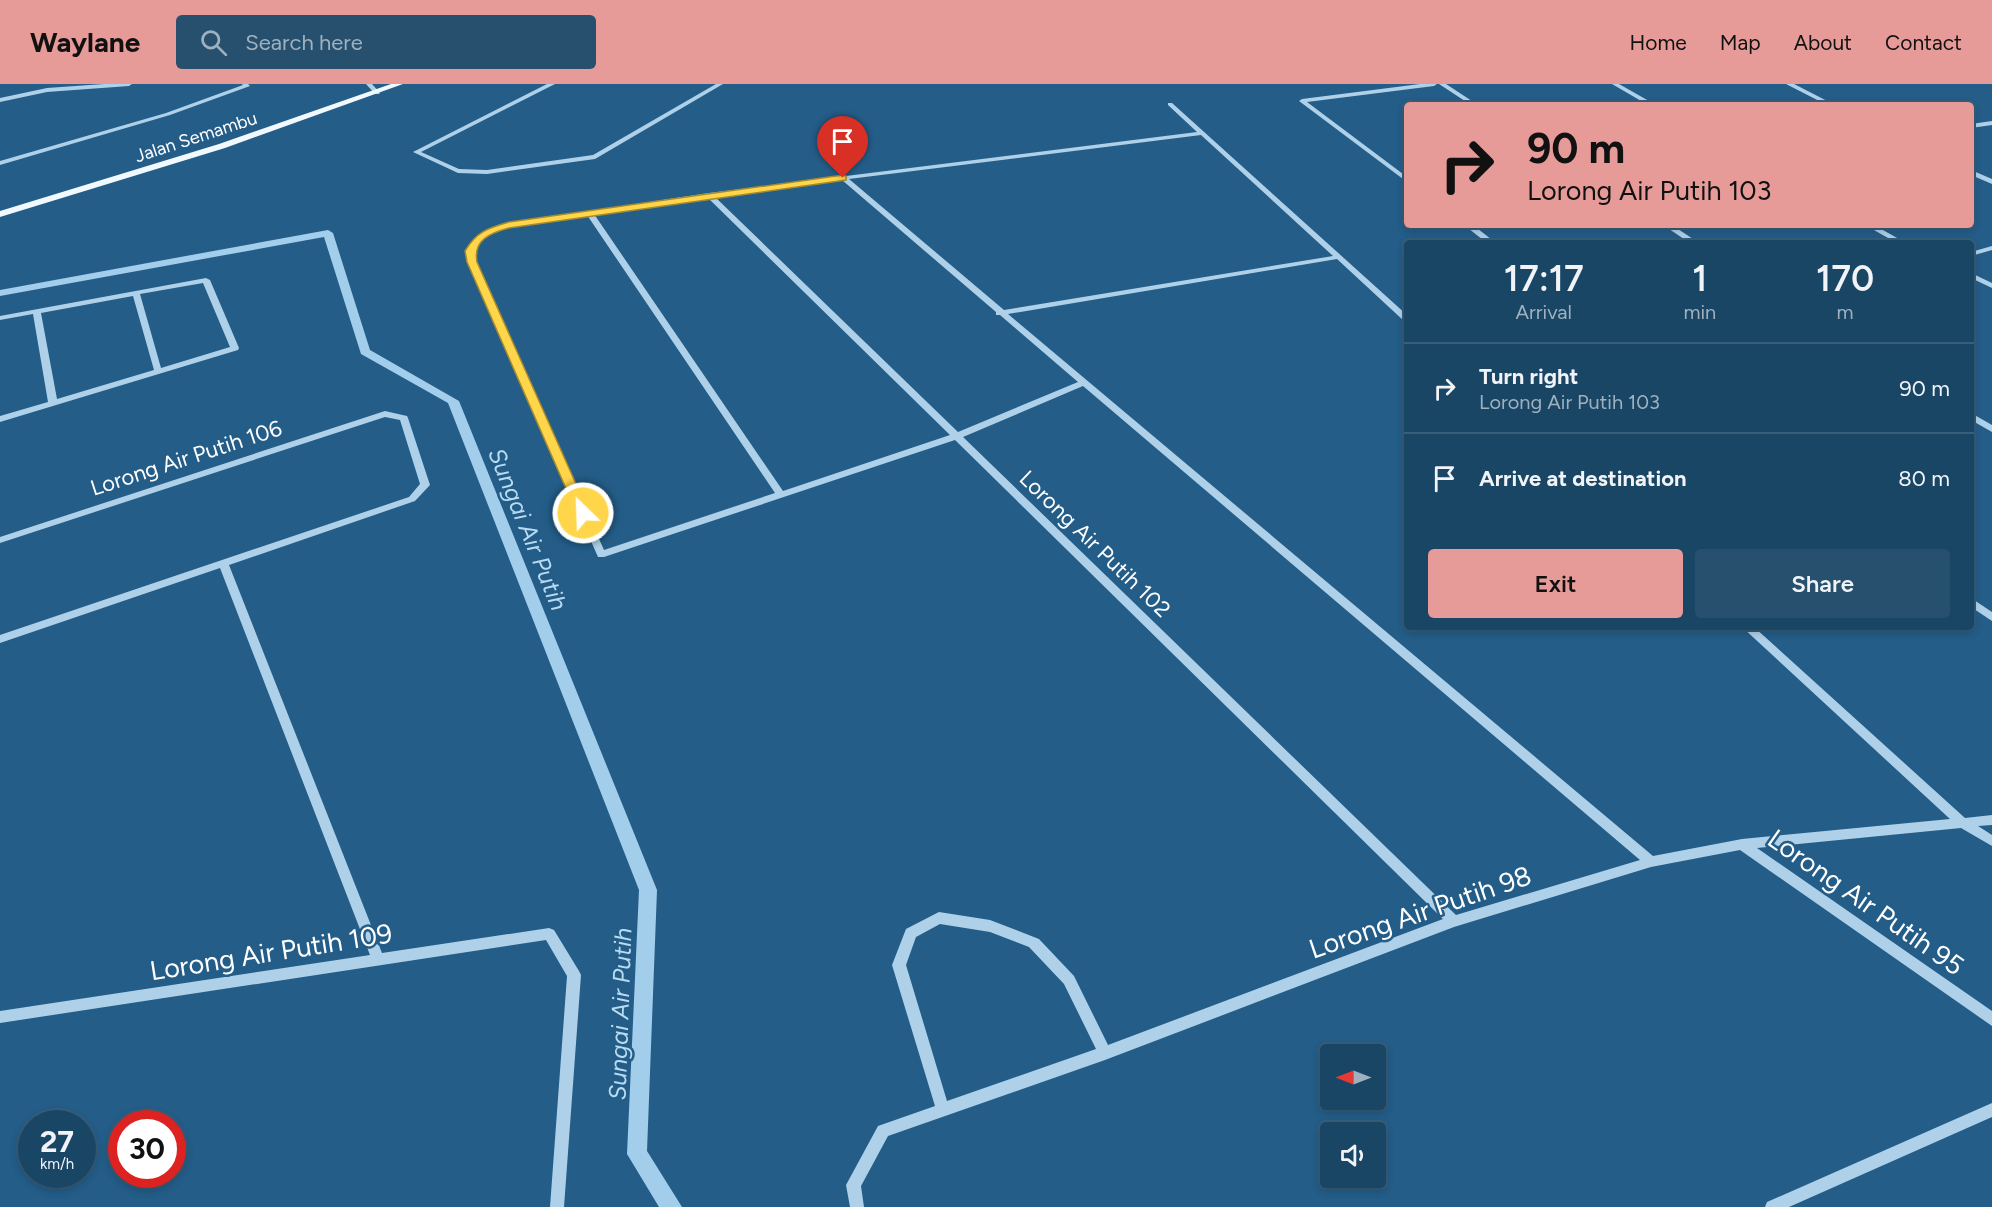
<!DOCTYPE html>
<style>
body{margin:0;font-family:Figtree,sans-serif;background:#27506f;color:#f1f3f6;height:100vh;display:flex;flex-direction:column;font-size:22px;white-space:nowrap}
*{box-sizing:border-box;margin:0}
p{font-size:20px;color:#9fb1bf}
.icon{flex:none;width:33px;height:33px;fill:none;stroke:currentColor;stroke-width:2;stroke-linecap:round;stroke-linejoin:round}
.map{position:relative;flex:1;overflow:hidden}
.drawer{position:absolute;left:1404px;top:156px;width:570px;height:390px;display:flex;flex-direction:column;background:#1a4666;border-radius:6px;box-shadow:0 3px 9px #0003,0 0 0 2px #385e7a}
.drawer>*{flex:none}
.guide{position:absolute;left:1404px;top:18px;width:570px;height:126px;border-radius:6px;box-shadow:0 3px 9px #0003,0 0 0 2px #385e7a;background:#e69b98;color:#111;overflow:hidden}
.needle{width:39px;rotate:270deg}
.fabs{position:absolute;left:1320px;top:960px;display:grid;gap:12px}
.fabs a{display:grid;place-items:center;width:66px;height:66px;border-radius:6px;background:#1a4666;box-shadow:0 3px 9px #0003,0 0 0 2px #385e7a;font-size:30px}
.speed{position:absolute;left:18px;top:1026px;display:flex;gap:12px;font-size:30px;font-weight:700;text-align:center}
.speed>*{display:grid;place-content:center;width:78px;height:78px;border-radius:50%;background:#1a4666;box-shadow:0 3px 9px #0003,0 0 0 2px #385e7a;line-height:1}
.speed small{font-size:15px;font-weight:400}
.speed .limit{border:9px solid #d22;background:#fff;color:#111}
.pin{position:absolute;display:grid;place-items:center;width:51px;height:51px;color:#fff;margin:-62px -26px;border-radius:50% 50% 50% 0;rotate:-45deg;box-shadow:0 0 6px #0007}
.pin .icon{rotate:45deg}
.me{position:absolute;width:66px;margin:-33px;rotate:336deg;stroke-linejoin:round;filter:drop-shadow(0 0 4px #0008)}
.turn{display:flex;align-items:center;gap:21px;height:126px;padding:0 24px;font-size:27px}
.turn .icon{width:78px;height:78px;stroke-width:2.5}
.turn b{display:block;font-size:42px;line-height:51px}
.eta{display:flex;justify-content:space-evenly;align-items:center;height:102px;text-align:center}
.eta b{font-size:36px;font-weight:600;line-height:42px}
.button{display:flex;gap:12px;margin-top:auto;padding:12px 24px}
.button a{flex:1;height:69px;border-radius:6px;background:#e69b98;color:#111;font-size:24px;font-weight:600;line-height:69px;text-align:center}
.button a+a{background:#27506f;color:#f1f3f6}
ul{padding:0;list-style:none}
li{display:flex;align-items:center;gap:18px;height:90px;padding:0 24px;border-top:2px solid #385e7a}
li div{flex:1}
li b{display:block;font-size:22px}
li em{font-style:normal}
header{display:flex;align-items:center;gap:36px;box-sizing:border-box;height:84px;padding:0 30px;background:#e69b98;color:#111}
header strong{font-size:28px}
nav{display:flex;gap:33px;margin-inline-start:auto;font-size:21px}
.search{width:420px;height:54px;background:#27506f;display:flex;align-items:center;gap:15px;box-sizing:border-box;padding:0 21px;border-radius:6px;color:#9fb1bf;font-size:22px}
.map>svg:first-child{display:block}
.lines{fill:none;stroke-linecap:round;stroke-linejoin:round}
.stream{fill:#a2ceeb;fill-rule:evenodd}
.minor{fill:#aed1e9;fill-rule:evenodd}
.major{fill:#f1f8fe;fill-rule:evenodd}
.route{fill:#ffd54a;stroke:#a68a30;stroke-width:1.5}
.labels{text-anchor:middle;dominant-baseline:central;stroke-width:5;stroke-linejoin:round;paint-order:stroke}
.far-street-label{font-size:18px;fill:#fff;stroke:#235d88}
.street-label{font-size:22px;fill:#fff;stroke:#235d88}
.water-label{font-size:24px;font-style:italic;fill:#b9dbf1;stroke:#235d88}
.near-street-label{font-size:27px;fill:#fff;stroke:#235d88}
</style>
<header>
<strong>Waylane</strong>
<div class="search"><svg class="icon" aria-label="search" viewBox="0 0 24 24"><circle cx="10" cy="10" r="6"/><path d="M15 15l6 6"/></svg>Search here</div>
<nav><a>Home</a><a>Map</a><a>About</a><a>Contact</a></nav>
</header>
<div class="map">
<svg width="1992" height="1123" viewBox="0 0 1992 1123">
<rect width="100%" height="100%" fill="#235d88"/>
<g class="lines">
<path class="stream" d="M328 146 333 149 370 266 459 317 657 806 647 1067 682 1123H659L627 1070 639 806 448 319 361 270 324 153 0 212V206Z"/>
<path class="minor" d="M104 0H132L129 2 47 8 0 18V14L47 4Z
M242 0H248L250 2 170 31 0 81V77L166 29 243 1Z
M366 0H372L380 9 379 10H375Z
M547 0H555L421 68 459 85 487 86 593 71 716 0H723L595 75 487 90 458 89 413 68Z
M1420 0H1437L1434 2 1307 18 1407 93V98L1299 17 1302 15Z
M1439 0H1446L1478 21H1471Z
M1612 0H1619L1656 21H1648Z
M1786 0H1794L1835 21H1827Z
M1168 19H1172L1407 231V237H1404L1337 175 1008 230 1653 772 1742 755 1950 735 1742 543H1754L1965 734 1992 731V741L1978 742 1992 751V762L1961 744 1757 764 1992 927V942L1740 766 1651 783 1454 843 1105 976 888 1052 861 1102 864 1123H850L846 1101 878 1042 935 1022 892 881 906 845 935 830 939 828 990 836 1039 855 1074 892 1108 961 1443 835 955 356 604 473H598L468 178C467 151 486 145 509 139L709 109 1197 48 1168 21ZM1201 51 1333 172 1004 226 849 95ZM842 96 996 228V231H1000L1078 298 958 348 714 112ZM707 113 950 351 783 407 594 130ZM587 131 775 409 604 466 476 178C475 172 475 165 479 160 491 140 563 135 587 131ZM1083 302 1640 776 1456 831 963 353ZM940 840 990 848 1029 863 1064 900 1096 965 947 1017 906 881 916 853Z
M1992 37V41L1971 44V40Z
M1971 86 1992 95V100L1971 91Z
M1464 141H1473L1496 159H1487Z
M1663 141H1672L1699 159H1690Z
M1865 141H1874L1906 159H1897Z
M1992 162V166L1971 172V168Z
M1971 189 1992 199V204L1971 194Z
M206 194 210 196 239 264 238 266 0 338V332L48 318 33 230 0 236V232ZM203 199 230 263 161 284 140 210ZM133 212 154 286 57 315 41 229Z
M385 327 407 332 408 334 430 401 415 417 229 481 382 869 549 844 554 846 579 887 581 891 564 1123H550L567 892 546 856 0 939V927L370 871 220 484 0 559V551L409 413 420 400 400 336 385 333 0 459V453Z
M1971 329 1992 341V348L1971 336Z
M1971 514 1992 528V537L1971 523Z
M1992 1019V1033L1789 1123H1765L1767 1118Z"/>
<path class="major" d="M391 0H403L225 64 0 133V127L219 60Z"/>
</g>
<path class="route" d="M843 91 846 92V96L509 144C490 149 473 156 477 178L589 429 583 433 578 432 467 178 465 167C476 148 488 144 509 138Z"/>
<g class="labels">
<g class="far-street-label">
<text transform="translate(196 53) rotate(-18)">Jalan Semambu</text>
</g>
<g class="street-label">
<text transform="translate(186 374) rotate(-18)">Lorong Air Putih 106</text>
<text transform="translate(1095 460) rotate(44)">Lorong Air Putih 102</text>
</g>
<g class="water-label">
<text transform="translate(528 445) rotate(68)">Sungai Air Putih</text>
<text transform="translate(620 930) rotate(-88)">Sungai Air Putih</text>
</g>
<g class="near-street-label">
<text transform="translate(1866 818) rotate(35)">Lorong Air Putih 95</text>
<text transform="translate(1420 828) rotate(-19)">Lorong Air Putih 98</text>
<text transform="translate(271 868) rotate(-9)">Lorong Air Putih 109</text>
</g>
</g>
</svg>
<div class="fabs">
<a><svg class="needle" viewBox="-14 -14 28 28"><path d="M0-13l5 13h-10z" fill="#e53935"/><path d="M0 13l5-13h-10z" fill="#9fb1bf"/></svg></a>
<a><svg class="icon" aria-label="sound" viewBox="0 0 24 24"><path d="M4 9h4l5-4v14l-5-4H4zM17 9q2 3 0 6"/></svg></a>
</div>
<div class="speed"><div>27<small>km/h</small></div><div class="limit">30</div></div>
<div class="pin" style="left:843px;top:94px;background:#d93025"><svg class="icon" aria-label="arrive" viewBox="0 0 24 24"><path d="M6 21V4h12l-3 4 3 4H6"/></svg></div>
<svg class="me" style="left:583px;top:429px" viewBox="-20 -20 40 40"><circle r="17" fill="#ffd54a" stroke="#fff" stroke-width="3"/><path d="M0-11L8 9 0 5-8 9z" fill="#fff"/></svg>
<div class="guide">
<div class="turn"><svg class="icon" aria-label="right" viewBox="0 0 24 24"><path d="M7 20v-9h11M14 6l5 5-5 5"/></svg><div><b>90 m</b>Lorong Air Putih 103</div></div>
</div>
<section class="drawer">
<div class="eta">
<div><b>17:17</b><p>Arrival</p></div>
<div><b>1</b><p>min</p></div>
<div><b>170</b><p>m</p></div>
</div>
<ul>
<li><svg class="icon" aria-label="right" viewBox="0 0 24 24"><path d="M7 20v-9h11M14 6l5 5-5 5"/></svg><div><b>Turn right</b><p>Lorong Air Putih 103</p></div><em>90 m</em></li>
<li><svg class="icon" aria-label="arrive" viewBox="0 0 24 24"><path d="M6 21V4h12l-3 4 3 4H6"/></svg><div><b>Arrive at destination</b></div><em>80 m</em></li>
</ul>
<div class="button"><a>Exit</a><a>Share</a></div>
</section>
</div>
